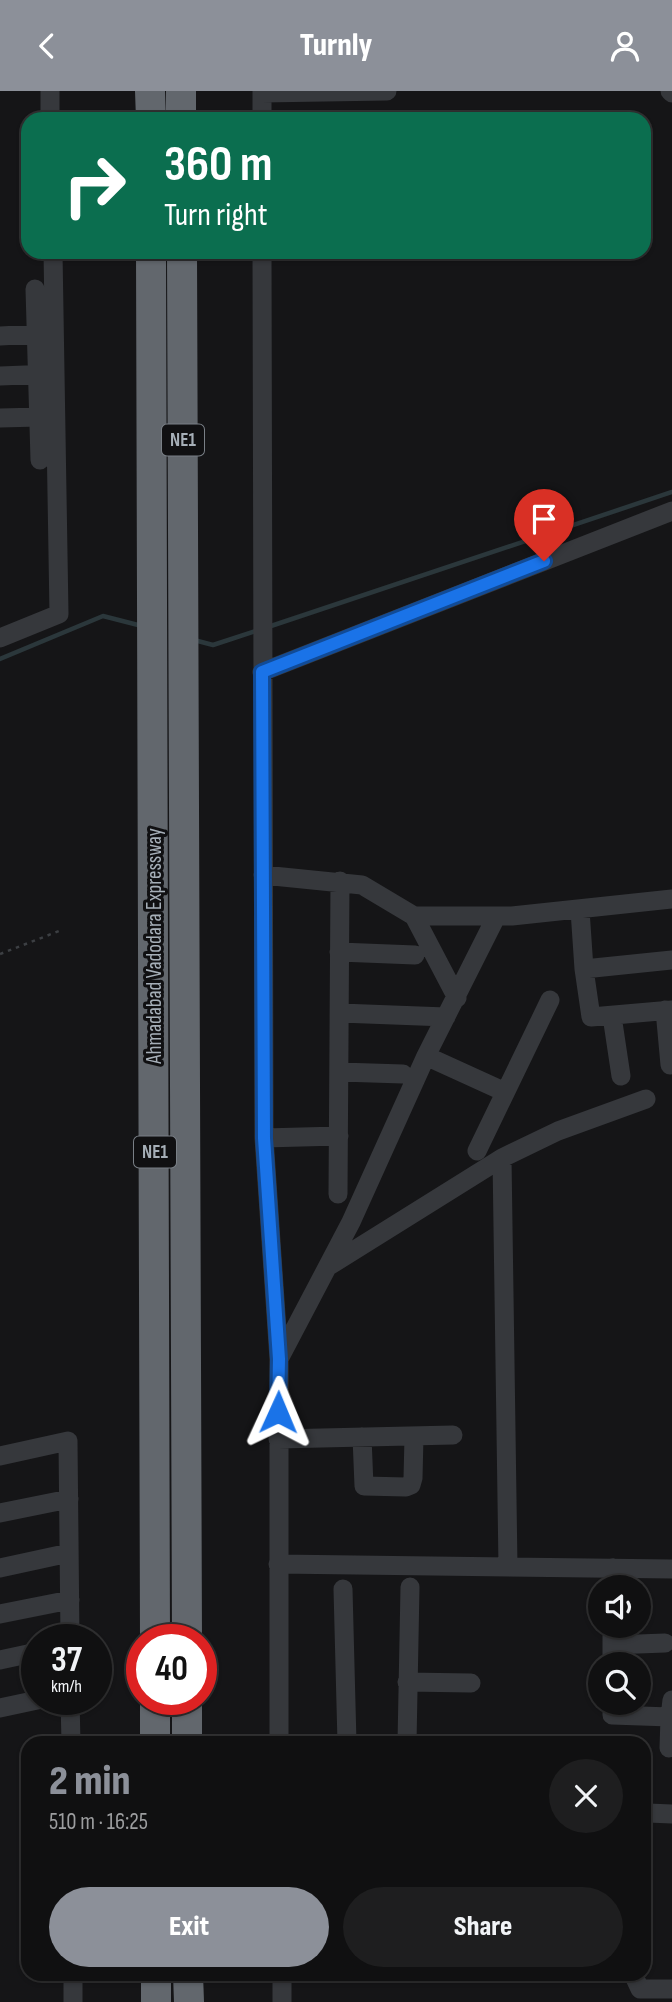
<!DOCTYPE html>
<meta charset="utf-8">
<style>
body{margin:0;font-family:"Sofia Sans Condensed",sans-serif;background:#1e1e1f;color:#f1f3f6;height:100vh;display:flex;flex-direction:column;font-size:26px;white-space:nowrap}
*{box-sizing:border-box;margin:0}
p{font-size:23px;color:#9c9d9f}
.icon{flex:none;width:38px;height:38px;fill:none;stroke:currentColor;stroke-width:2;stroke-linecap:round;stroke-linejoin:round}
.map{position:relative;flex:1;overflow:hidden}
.drawer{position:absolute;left:21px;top:1645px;width:630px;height:245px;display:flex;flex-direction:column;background:#101011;border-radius:21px;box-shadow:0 2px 5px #0004,0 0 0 2px #303031}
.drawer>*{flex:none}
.guide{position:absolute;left:21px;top:21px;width:630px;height:147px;border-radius:21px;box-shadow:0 2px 5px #0004,0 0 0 2px #303031;background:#0b6e4f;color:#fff;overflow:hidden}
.fabs{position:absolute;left:588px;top:1484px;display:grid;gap:14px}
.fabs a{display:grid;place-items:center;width:63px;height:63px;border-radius:50%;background:#101011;box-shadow:0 2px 5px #0004,0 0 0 2px #303031;font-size:35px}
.speed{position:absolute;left:21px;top:1533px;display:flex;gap:14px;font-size:35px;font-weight:700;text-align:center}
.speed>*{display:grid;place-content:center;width:91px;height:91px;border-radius:50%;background:#101011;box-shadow:0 2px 5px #0004,0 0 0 2px #303031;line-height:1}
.speed small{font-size:18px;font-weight:400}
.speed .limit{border:10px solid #d22;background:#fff;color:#111}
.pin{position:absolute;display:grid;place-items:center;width:60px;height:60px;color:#fff;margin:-72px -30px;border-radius:50% 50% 50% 0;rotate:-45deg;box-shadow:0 0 7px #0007}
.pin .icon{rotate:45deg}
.me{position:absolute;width:77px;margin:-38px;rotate:1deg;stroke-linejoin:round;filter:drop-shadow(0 0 5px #0008)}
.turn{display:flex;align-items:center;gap:24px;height:147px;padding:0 28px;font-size:32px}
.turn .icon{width:91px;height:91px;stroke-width:2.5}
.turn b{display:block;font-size:49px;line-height:60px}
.round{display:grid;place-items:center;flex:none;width:74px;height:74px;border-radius:37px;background:#1e1e1f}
.headline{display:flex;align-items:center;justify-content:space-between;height:119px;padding:0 28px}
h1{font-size:42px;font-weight:800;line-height:52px;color:#8c9099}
.cta{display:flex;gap:14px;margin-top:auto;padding:14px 28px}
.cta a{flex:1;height:80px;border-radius:42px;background:#8c9099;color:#fff;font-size:28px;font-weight:800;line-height:80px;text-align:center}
.cta a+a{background:#1e1e1f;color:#f1f3f6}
header{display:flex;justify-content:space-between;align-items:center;height:91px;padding:0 28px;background:#8c9099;color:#fff;font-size:32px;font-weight:800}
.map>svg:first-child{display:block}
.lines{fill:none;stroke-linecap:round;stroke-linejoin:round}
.stream{stroke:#2b373b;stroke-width:4.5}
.path{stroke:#3c3f43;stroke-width:2.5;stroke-dasharray:3.5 5;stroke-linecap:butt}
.minor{stroke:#36383c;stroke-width:19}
.highway{stroke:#62676d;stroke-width:30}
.route-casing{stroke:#114b97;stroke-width:18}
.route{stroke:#1a73e8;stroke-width:12}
.labels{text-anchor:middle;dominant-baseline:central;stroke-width:6;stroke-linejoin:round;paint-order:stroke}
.shield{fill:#101012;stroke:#797f86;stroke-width:2}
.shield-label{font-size:19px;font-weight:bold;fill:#a6afb8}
.street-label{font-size:21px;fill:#a6afb8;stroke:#101012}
</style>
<header><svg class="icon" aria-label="back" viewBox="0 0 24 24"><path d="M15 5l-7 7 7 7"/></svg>Turnly<svg class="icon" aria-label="person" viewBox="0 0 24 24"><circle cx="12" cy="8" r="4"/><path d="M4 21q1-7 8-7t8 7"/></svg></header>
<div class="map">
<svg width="672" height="1911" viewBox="0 0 672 1911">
<rect width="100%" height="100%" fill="#151517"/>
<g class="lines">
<path class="stream" d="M268 536 672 401
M194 549 213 554 256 540
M0 568 103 525 142 535"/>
<path class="path" d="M0 863 59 840"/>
<path class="minor" d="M50 0V28
M262 0V28
M670 0 672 2
M262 2 387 0
M262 161 264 1047 279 1268V1652
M35 198 40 369
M0 245 36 243
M0 285 50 283
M0 327 39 326
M0 547 59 523 53 161
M262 581 672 420
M263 784 362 794 414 825H512L672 808
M580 819 584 878 672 869
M414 825 457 907
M339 861 415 864
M584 878 591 926 672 919
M665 919 670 974
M340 922 446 926
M612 925 621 985
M426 965 505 1001
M340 981 403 983
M264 1047 339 1045
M477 1060 550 909
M502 1067 508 1476
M338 1103 340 790
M329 1175 502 1067 558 1040 646 1008
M279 1268 351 1131 426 965 496 826
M362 1346 364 1395 406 1396 411 1394 413 1387 414 1346
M278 1348 453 1344
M0 1365 68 1350 70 1549
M0 1422 69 1408
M278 1473 672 1478
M0 1477 69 1462
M612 1496 613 1477
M343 1498 347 1652
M0 1523 70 1509
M612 1554 665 1552
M0 1569 37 1561
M612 1573V1535
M407 1591 471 1592
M70 1608 71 1652
M612 1612V1624L670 1626 672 1609
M0 1617 42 1608
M407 1652 410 1496
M669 1657 670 1626
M648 1722 672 1723
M73 1883V1911
M633 1883 640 1898H672
M282 1911V1883"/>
<path class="highway" d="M150 0 151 28
M181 0V28
M151 161 155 1549
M182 161 187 1549
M155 1608V1652
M187 1608V1652
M156 1883V1911
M188 1883 189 1911"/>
</g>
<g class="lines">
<g class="route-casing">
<path id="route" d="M278 1321 279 1268 264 1047 262 581 544 470"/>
</g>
<use href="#route" class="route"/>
</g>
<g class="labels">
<g class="shield">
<rect x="162" y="333.5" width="42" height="31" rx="5"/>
<rect x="134" y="1045.5" width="42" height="31" rx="5"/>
</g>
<g class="shield-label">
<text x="183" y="349">NE1</text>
<text x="155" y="1061">NE1</text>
</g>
<g class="street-label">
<text transform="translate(154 855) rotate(-90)">Ahmadabad Vadodara Expressway</text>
</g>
</g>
</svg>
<div class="fabs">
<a><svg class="icon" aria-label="sound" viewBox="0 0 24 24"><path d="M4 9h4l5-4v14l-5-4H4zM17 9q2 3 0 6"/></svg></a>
<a><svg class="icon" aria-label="search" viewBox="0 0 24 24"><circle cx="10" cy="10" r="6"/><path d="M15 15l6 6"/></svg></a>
</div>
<div class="speed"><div>37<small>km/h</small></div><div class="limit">40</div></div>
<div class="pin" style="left:544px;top:470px;background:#d93025"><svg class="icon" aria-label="arrive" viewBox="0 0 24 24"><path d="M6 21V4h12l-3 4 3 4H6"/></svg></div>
<svg class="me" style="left:278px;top:1321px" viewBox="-20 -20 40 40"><path d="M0-17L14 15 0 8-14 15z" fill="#1a73e8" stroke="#fff" stroke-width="4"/></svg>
<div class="guide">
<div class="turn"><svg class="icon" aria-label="right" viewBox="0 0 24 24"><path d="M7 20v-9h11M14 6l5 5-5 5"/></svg><div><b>360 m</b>Turn right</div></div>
</div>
<section class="drawer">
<div class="headline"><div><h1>2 min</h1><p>510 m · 16:25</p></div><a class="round"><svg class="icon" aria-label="close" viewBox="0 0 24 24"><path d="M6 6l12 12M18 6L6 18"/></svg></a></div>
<div class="cta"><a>Exit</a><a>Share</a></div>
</section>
</div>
